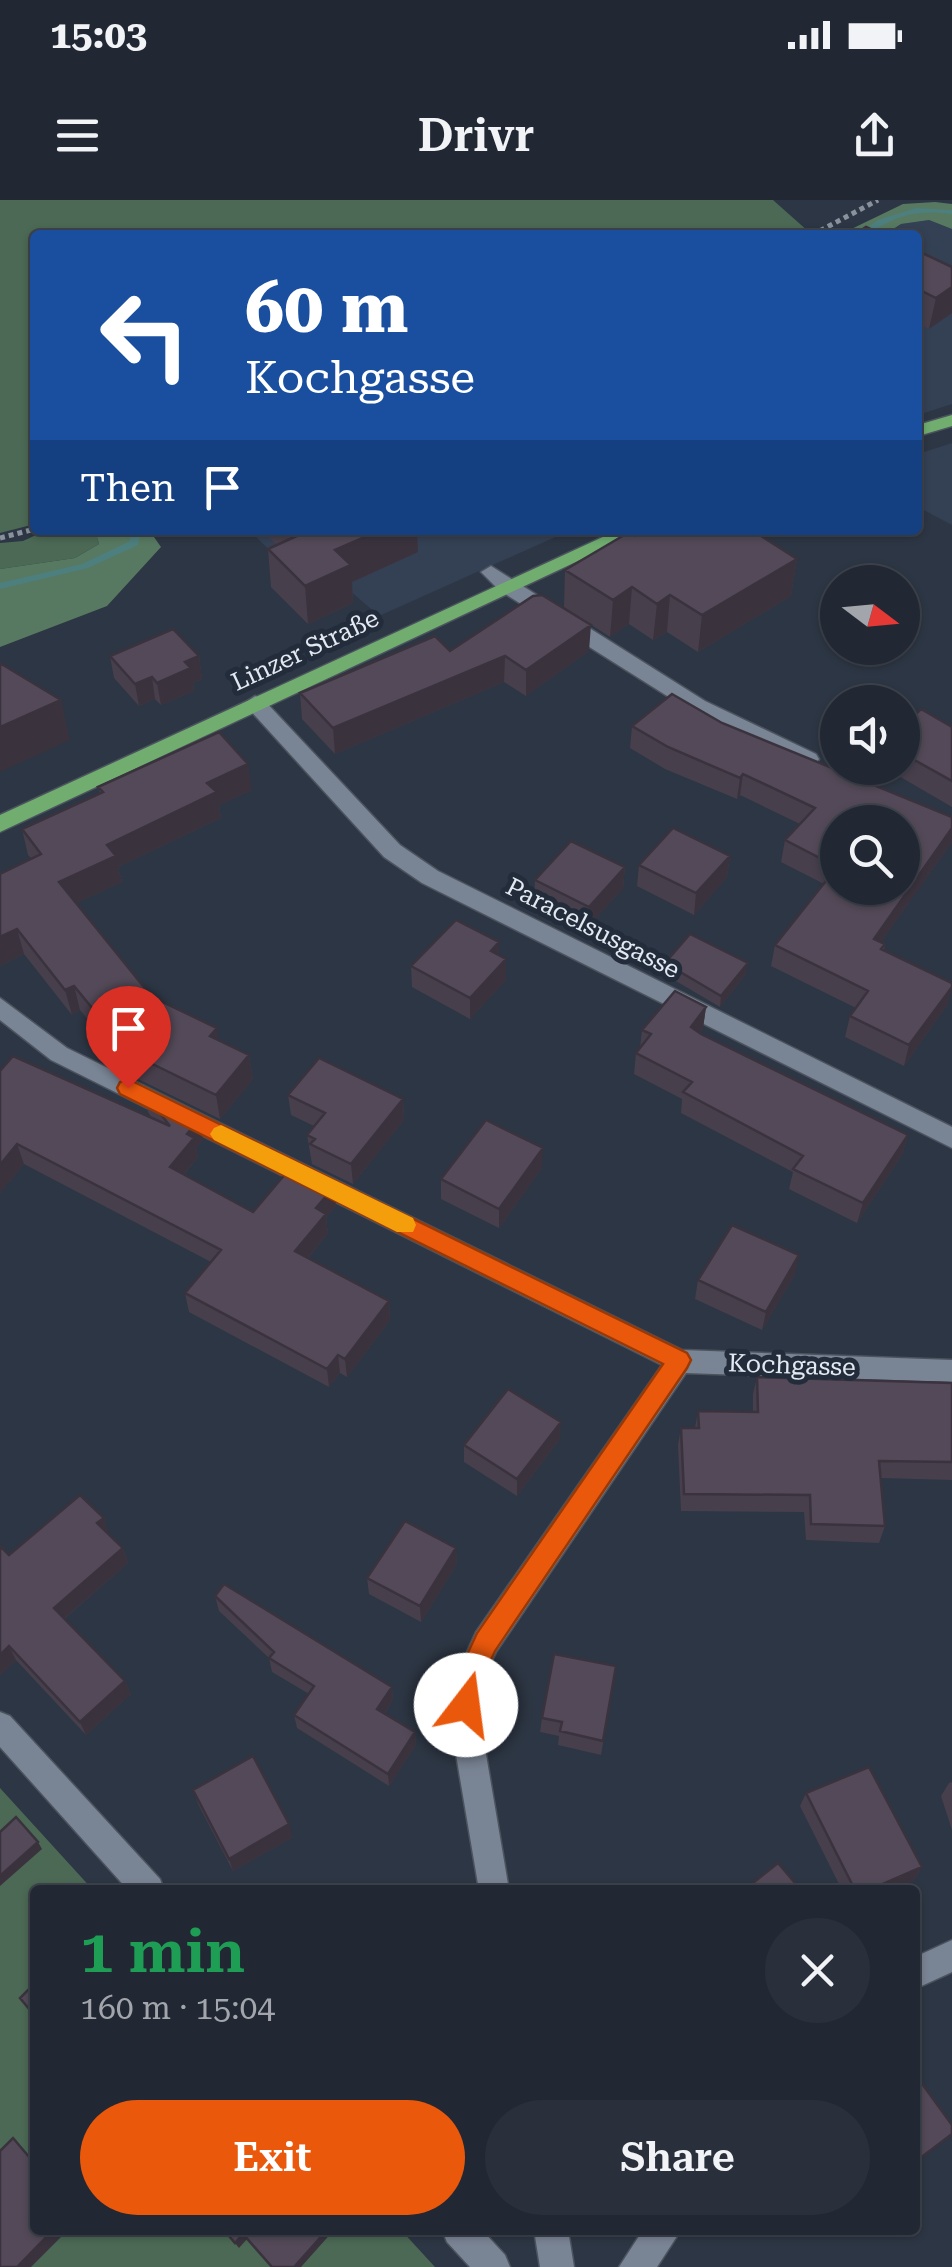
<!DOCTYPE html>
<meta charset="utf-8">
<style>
body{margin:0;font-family:"Roboto Serif",serif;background:#2a303b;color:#f1f3f6;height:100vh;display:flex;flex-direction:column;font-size:38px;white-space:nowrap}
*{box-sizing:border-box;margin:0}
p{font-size:32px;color:#a2a6ac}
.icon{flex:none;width:55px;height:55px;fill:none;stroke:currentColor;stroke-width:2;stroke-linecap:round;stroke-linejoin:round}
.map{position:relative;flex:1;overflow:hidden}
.drawer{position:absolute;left:30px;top:1685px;width:890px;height:350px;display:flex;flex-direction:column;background:#222833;border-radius:10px;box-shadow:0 2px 8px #0004,0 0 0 2px #3f444e}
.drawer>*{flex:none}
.banner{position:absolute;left:30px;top:30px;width:892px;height:305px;border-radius:10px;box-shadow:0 2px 8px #0004,0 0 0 2px #3f444e;background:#1a4fa0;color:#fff;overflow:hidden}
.needle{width:65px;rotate:106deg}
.buttons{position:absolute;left:820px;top:365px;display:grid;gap:20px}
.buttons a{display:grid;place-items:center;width:100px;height:100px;border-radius:50%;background:#222833;box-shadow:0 2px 8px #0004,0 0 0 2px #3f444e;font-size:50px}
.pin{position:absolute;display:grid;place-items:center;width:85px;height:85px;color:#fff;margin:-102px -42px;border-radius:50% 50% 50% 0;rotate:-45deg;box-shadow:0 0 10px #0007}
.pin .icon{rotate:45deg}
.me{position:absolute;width:110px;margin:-55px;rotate:15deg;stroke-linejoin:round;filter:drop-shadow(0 0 8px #0008)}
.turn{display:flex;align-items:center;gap:35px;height:210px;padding:0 50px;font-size:45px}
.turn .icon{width:130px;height:130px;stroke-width:2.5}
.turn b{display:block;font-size:70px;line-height:85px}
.then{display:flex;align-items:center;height:95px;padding:0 50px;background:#0003;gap:20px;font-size:38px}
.round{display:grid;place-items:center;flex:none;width:105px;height:105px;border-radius:52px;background:#2a303b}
.overview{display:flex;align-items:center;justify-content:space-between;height:170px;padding:0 50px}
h1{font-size:60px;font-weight:600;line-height:75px;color:#1e9e55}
.cta{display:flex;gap:20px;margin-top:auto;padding:20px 50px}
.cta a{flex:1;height:115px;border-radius:60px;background:#ea580c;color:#fff;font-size:40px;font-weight:600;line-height:115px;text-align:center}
.cta a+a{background:#2a303b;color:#f1f3f6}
.status{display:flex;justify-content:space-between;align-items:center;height:70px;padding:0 50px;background:#222833;direction:ltr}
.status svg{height:28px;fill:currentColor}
header{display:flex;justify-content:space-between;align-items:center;height:130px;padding:0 50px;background:#222833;font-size:45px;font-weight:600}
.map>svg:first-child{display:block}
.built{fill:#344054}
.green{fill:#4b6954}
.forest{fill:#577961}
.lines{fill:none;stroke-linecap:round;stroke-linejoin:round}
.stream{fill:#4d7f7e;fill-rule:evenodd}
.minor-casing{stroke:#4b535e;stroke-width:3}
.major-casing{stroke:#4b535e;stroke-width:3}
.path{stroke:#89919c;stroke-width:5;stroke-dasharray:5 4;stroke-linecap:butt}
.minor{fill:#798494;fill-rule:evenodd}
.major{fill:#70ad6f;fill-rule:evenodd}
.wall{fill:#473f4c}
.shaded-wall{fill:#3a333e}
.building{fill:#534958;stroke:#3a333e;stroke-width:2.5;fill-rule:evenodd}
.route{fill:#ea580c;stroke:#983908;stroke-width:2.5}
.slow{fill:#f59e0b}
.labels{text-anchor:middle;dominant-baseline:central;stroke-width:10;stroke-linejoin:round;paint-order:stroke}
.street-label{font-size:25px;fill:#e3e9f2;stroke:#232c3a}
</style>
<div class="status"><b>15:03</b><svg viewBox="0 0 49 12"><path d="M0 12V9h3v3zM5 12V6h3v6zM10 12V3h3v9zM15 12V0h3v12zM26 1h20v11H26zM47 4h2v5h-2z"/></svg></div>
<header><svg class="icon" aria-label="menu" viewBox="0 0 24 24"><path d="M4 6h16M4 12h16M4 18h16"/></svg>Drivr<svg class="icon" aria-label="share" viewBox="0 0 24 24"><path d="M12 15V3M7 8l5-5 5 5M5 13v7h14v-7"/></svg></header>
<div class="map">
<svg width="952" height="2067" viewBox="0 0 952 2067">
<rect width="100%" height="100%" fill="#2d3644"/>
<path class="built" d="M929 20 952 29V204L918 215V35H884L901 24Z
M952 243V325L918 307V254Z
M249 330H571L379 416 317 362 293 373Z"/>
<path class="green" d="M0 0H773L809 32 800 35H35V324L0 333Z
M47 330H95L99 344 75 358 0 369V343L23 341Z
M0 1588 93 1690H35V2030H401L435 2067H0Z"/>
<path class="forest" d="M935 2 952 4V29L929 20 901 24 884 35H839L903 4Z
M95 330H149L161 347 107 406 0 447V369L75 358 99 344Z"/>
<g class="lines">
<path class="stream" d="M916 8 952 10V14C929 11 908 12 887 23 876 28 869 35 857 35L878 20Z
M131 330H141L138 345 88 368 0 389V383L82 364 130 341Z"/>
<g class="minor-casing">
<path id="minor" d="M491 366 705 501 816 554 819 559 816 564H802L691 511 499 390 481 372Z
M255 496 262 498 400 645 438 671 952 927V948L422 683 384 657 248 508 245 503Z
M0 798 67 848 682 1150 952 1160V1182L686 1173 496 1452 480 1486 481 1525 509 1690H479L451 1525 452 1485 476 1432 662 1165 51 860 0 820Z
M0 1512 10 1516 160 1679 164 1690H128L0 1547Z
M952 1740V1772L915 1789V1757Z
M442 2030H482L505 2055 510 2067H470L447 2042Z
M534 2030H568L574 2067H540Z
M643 2030H681L657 2067H619Z"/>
</g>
<g class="major-casing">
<path id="major" d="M952 215V226L918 236V225Z
M618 330H644L0 632V615Z"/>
</g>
<path class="path" d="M812 35 878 0
M0 338 35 329"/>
<use href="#minor" class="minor"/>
<use href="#major" class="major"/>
</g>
<path class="wall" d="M918 51 952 67 929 129 918 124Z
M261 330H417L418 352 352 382 353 403 308 424 271 387 268 349 277 345Z
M797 359 791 396 698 452 667 432 653 440 629 424 610 437 564 407 565 370Z
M450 451H589L526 496 504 482 335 554 302 519 300 493Z
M110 456H199L202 479 193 483 194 491 161 505 155 499 139 506 114 478Z
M902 508 915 515 952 527V607L885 568H902Z
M722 523 952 642 881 742 885 744 884 750 948 804 904 866 845 837 850 816 856 808 771 766 775 745 824 684 781 662 785 640 800 624 740 595 737 599 665 569 630 548 632 526Z
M98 587 252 590 219 605 221 618 118 667 122 682 76 703 152 797 219 841 249 855 253 879 220 919 138 879 133 853 112 826 99 833 80 810 72 815 24 754 0 766 32 659 28 655 22 629 100 593Z
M730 656 727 677 694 715 637 686 639 665Z
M625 667 623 688 587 728 534 702 535 680Z
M499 742V755L506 759V780L470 819 412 787 411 766Z
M665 763 746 774 720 807 664 774Z
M706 807 703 828 699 833 908 935 902 955 857 1023 789 989 793 972 681 913 682 899 634 874 636 853 640 848 642 830Z
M0 871 152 919 148 912 143 892 203 940 196 948 198 957 184 975 253 1012 334 987 336 1006 326 1018 328 1033 308 1058 389 1101 390 1120 347 1177 340 1173 329 1187 189 1112 185 1093 211 1062 24 964 0 993Z
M288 895 403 899 404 920 353 984 312 964 307 935 314 926 291 915Z
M542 968 499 1028 441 999V979Z
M795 1074 762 1130 695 1099 698 1080Z
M757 1177 952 1182V1280L881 1278 885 1326 879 1343 806 1340 804 1312 681 1311 678 1245 681 1228H695L698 1211 753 1212V1194Z
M560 1239 517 1296 464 1262V1245Z
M104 1318 108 1334 123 1348 128 1363 64 1419 125 1481 131 1494 86 1535 16 1460 0 1475V1346L9 1355Z
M456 1348 457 1364 421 1422 369 1394 367 1378Z
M215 1396 392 1487 393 1500 385 1513 415 1532 416 1545 389 1586 297 1528 294 1515 309 1494 272 1472 269 1458 219 1411Z
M616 1466 601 1555 558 1545 559 1536 540 1532 542 1518Z
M952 1582V1630L941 1596 949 1583Z
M193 1590 293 1637 233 1671 198 1604Z
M806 1593 922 1667 914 1680 890 1690H842L800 1606Z"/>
<path class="shaded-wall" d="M952 87V113L929 129 936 98Z
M381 330H417L418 352 352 382 353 403 308 424 305 386 335 350Z
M797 359 791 396 698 452 702 415Z
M632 387 629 424 610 437 613 400Z
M670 395 667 432 653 440 657 404Z
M591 425 589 451 526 496V470Z
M199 456 202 479 193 483 194 491 161 505 157 483 185 462Z
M505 456 504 482 335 554 333 528Z
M152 477 155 499 139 506 135 484Z
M61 500 70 540 0 572V527Z
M248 564 252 590 219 605 221 618 118 667 122 682 65 708 59 682 107 645 207 583Z
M743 574 740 595 737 599 740 578Z
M952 628V642L869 759 874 739Z
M730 656 727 677 694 715 696 693Z
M625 667 623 688 587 728 589 707Z
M17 729 24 754 0 766V737Z
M499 742V764L491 751Z
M506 759V780L470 819V798Z
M748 763 746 774 720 807 721 796Z
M74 786 80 810 72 815 65 790Z
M952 787 948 804 904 866 909 845Z
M106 802 112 826 99 833 93 809Z
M706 807 703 828 688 847 691 827Z
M217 828 221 852 210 836Z
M249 855 253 879 220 919 216 895Z
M403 899 404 920 353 984 351 964Z
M199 920 203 940 196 948 198 957 174 987 170 967 187 934Z
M908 935 902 955 857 1023 863 1003Z
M17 944 24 964 0 993V965Z
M543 948 542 968 499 1028V1009Z
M334 987 336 1006 326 1018 328 1033 298 1070 295 1051 316 1008Z
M799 1055 795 1074 762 1130 766 1112Z
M389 1101 390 1120 347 1177 345 1159Z
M338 1155 340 1173 329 1187 327 1169Z
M561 1222 560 1239 517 1296V1279Z
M104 1318 109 1333 103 1338 97 1323Z
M123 1348 128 1363 60 1422 54 1408Z
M456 1348 457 1364 421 1422 420 1406Z
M9 1446 16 1460 0 1475V1455Z
M125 1481 131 1494 86 1535 80 1522Z
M392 1487 393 1500 379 1522 377 1509Z
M415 1532 416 1545 389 1586 388 1574Z
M289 1624 293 1637 233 1671 229 1659Z
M38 1642 42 1649 0 1686V1676Z
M922 1667 914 1680 890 1690H869Z
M53 2030H68L31 2067H17Z
M327 2030H334L301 2067H294Z
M243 2034 247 2039 239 2048 235 2043Z"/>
<path class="building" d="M866 27 884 35H854Z
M918 51 952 67V87L936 98 918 89Z
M297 330H381L335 350 351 365 305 386 268 349 301 334Z
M646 330H752L797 359 702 415 670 395 657 404 632 387 613 400 565 370 626 334 635 336Z
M542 395 591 425 526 470 505 456 333 528 300 493 435 436 450 451 533 396Z
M173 429 199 456 185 462 191 468 157 483 152 477 135 484 110 456Z
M0 463 61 500 0 527Z
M672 494 722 523 952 617V628L874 739 885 744 881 749 952 783V787L909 845 850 816 868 791 775 745 837 667 785 640 815 608 743 574 740 578 668 547 632 526ZM838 622H902V688H838Z
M882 496 893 502H875Z
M902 508 915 515 921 509 952 527V581L902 553Z
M219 532 248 564 207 583 217 592 107 645 116 656 59 682 152 797 217 828 210 836 249 855 216 895 132 854 141 845 106 802 93 809 74 786 65 790 17 729 0 737V674L41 654 22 629 103 592 98 587Z
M673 628 730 656 696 693 639 665Z
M571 641 625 667 589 707 535 680Z
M456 720 499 742 491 751 506 759 470 798 411 766Z
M690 734 748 763 721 796 665 763Z
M675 791 706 807 691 827 701 834 908 935 863 1003 793 969 803 956 683 892 692 882 636 853 651 834 642 830Z
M13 856 170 926 143 892 199 920 187 934 194 938 170 967 253 1012 292 966 334 987 316 1008 326 1014 295 1051 389 1101 345 1159 338 1155 327 1169 185 1093 221 1050 17 944 0 965V871Z
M319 858 403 899 351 964 310 944 315 939 307 935 325 913 288 895Z
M486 920 543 948 499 1009 441 979Z
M732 1025 799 1055 766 1112 698 1080Z
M757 1177 952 1183V1262L879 1261 885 1326 811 1324 810 1295 684 1294 681 1228H699L698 1211 758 1212Z
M508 1189 561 1222 517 1279 464 1245Z
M80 1295 104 1318 97 1323 123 1348 54 1408 125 1481 80 1522 9 1446 0 1455V1346L9 1355Z
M405 1321 456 1348 420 1406 367 1378Z
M224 1384 392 1487 377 1509 415 1532 388 1574 294 1515 314 1486 269 1458 274 1452 215 1396Z
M554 1454 616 1466 603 1541 560 1531 562 1522 542 1518Z
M253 1556 289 1624 229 1659 193 1590Z
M869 1567 922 1667 869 1690H855L806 1593Z
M16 1617 38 1642 0 1676V1632Z
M778 1663 801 1690H744Z
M35 1783V1816L20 1798Z
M915 1874 952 1925V1934L915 1962Z
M13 1938 35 1964V2030H53L17 2067H0V1951Z
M224 2030H327L294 2067H272L243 2034 235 2043Z"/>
<path class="route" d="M128 879 687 1153 691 1160 687 1168 495 1451 479 1486 475 1514 466 1518 457 1514 453 1485 477 1433 663 1164 120 894 117 888 120 882Z"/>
<path class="slow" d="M221 925 413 1018 416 1025 413 1032H397L214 940 210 934 214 928Z"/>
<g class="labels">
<g class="street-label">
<text transform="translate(305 450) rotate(-25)">Linzer Straße</text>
<text transform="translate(593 728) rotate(27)">Paracelsusgasse</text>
<text transform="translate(792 1165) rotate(2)">Kochgasse</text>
</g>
</g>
</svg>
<div class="buttons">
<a><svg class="needle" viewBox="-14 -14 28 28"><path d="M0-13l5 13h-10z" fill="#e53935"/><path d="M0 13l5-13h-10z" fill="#a2a6ac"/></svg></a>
<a><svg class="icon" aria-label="sound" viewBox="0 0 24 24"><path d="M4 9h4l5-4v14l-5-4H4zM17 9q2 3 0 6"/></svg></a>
<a><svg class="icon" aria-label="search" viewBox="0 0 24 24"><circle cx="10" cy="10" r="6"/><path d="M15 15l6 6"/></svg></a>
</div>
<div class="pin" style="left:128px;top:888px;background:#d93025"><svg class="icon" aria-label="arrive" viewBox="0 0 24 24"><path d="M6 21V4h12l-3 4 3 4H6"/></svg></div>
<svg class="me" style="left:466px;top:1505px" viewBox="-20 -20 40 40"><circle r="19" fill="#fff"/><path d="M0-13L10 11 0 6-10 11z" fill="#ea580c"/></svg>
<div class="banner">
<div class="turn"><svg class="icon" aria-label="left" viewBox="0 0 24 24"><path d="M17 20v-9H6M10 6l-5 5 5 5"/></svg><div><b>60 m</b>Kochgasse</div></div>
<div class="then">Then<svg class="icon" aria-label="arrive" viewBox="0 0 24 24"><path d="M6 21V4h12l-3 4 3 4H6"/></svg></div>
</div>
<section class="drawer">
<div class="overview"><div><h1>1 min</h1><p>160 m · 15:04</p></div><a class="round"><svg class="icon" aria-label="close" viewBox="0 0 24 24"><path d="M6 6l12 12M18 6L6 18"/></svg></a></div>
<div class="cta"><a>Exit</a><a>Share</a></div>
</section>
</div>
